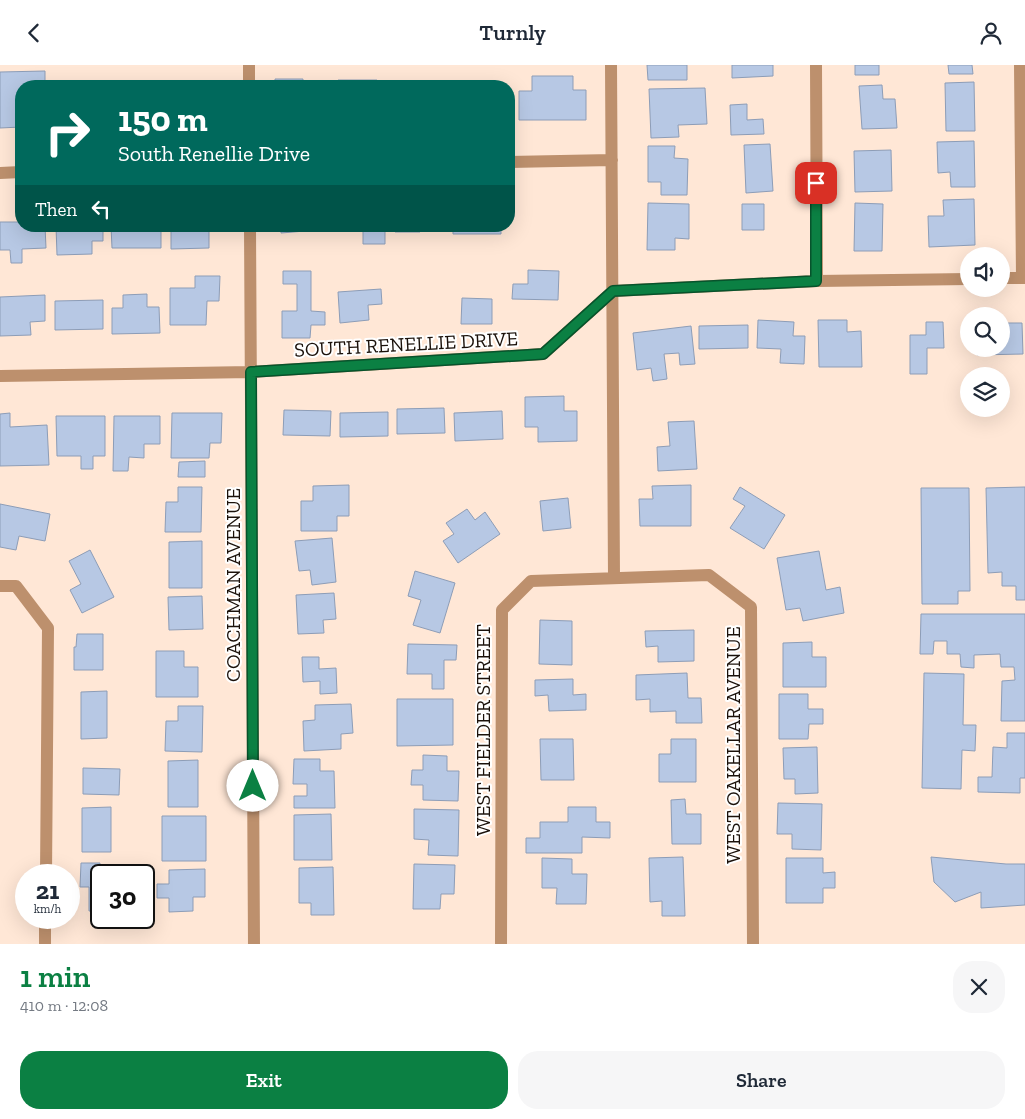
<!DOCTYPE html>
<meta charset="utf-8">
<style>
body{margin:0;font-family:"Zilla Slab",serif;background:#f6f6f7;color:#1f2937;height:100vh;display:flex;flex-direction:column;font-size:19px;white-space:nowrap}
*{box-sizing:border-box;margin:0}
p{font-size:16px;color:#747a83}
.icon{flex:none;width:28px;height:28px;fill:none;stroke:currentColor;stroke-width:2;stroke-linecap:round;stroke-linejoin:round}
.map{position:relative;height:879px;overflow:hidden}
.sheet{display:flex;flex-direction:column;background:#fff;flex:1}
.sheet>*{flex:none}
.banner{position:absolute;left:15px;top:15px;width:500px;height:152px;border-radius:20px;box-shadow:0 5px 20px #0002;background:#00695c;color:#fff;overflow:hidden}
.controls{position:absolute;left:960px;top:182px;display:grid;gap:10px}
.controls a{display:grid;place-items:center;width:50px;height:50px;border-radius:50%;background:#fff;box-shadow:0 5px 20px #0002;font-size:25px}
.speed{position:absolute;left:15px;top:799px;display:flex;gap:10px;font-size:25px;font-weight:700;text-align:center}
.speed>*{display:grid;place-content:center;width:65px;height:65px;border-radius:50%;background:#fff;box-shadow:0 5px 20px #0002;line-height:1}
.speed small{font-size:12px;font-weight:400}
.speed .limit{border:2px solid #111;border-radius:8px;background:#fff;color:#111}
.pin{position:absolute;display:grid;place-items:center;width:42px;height:42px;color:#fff;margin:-21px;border-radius:10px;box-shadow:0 2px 8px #0006}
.me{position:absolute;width:55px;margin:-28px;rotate:0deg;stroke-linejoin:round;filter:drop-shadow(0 0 4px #0008)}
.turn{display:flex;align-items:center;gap:18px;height:105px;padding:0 20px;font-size:22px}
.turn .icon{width:65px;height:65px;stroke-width:2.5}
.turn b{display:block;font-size:35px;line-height:42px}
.then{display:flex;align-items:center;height:48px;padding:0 20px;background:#0003;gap:10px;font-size:19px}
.round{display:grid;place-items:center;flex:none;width:52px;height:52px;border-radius:20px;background:#f6f6f7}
.head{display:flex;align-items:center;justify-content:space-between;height:85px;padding:0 20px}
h1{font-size:30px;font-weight:600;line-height:38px;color:#0b8043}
.button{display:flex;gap:10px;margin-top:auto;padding:10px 20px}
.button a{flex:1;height:58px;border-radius:20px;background:#0b8043;color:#fff;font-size:20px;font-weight:600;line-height:58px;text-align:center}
.button a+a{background:#f6f6f7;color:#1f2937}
header{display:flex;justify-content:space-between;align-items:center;height:65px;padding:0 20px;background:#fff;font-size:22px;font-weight:600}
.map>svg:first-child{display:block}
.building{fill:#b7c8e4;stroke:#8d9db7}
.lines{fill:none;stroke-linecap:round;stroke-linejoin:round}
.minor{stroke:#bd906d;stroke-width:12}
.route-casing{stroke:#07532c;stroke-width:12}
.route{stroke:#0b8043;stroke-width:9}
.labels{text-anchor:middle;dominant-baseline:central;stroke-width:4;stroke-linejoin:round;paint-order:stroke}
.street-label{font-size:20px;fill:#1b110a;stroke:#fff}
</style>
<header><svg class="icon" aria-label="back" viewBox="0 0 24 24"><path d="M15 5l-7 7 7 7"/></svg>Turnly<svg class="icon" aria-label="person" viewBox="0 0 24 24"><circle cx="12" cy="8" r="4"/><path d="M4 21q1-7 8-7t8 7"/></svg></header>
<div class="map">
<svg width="1025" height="879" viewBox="0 0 1025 879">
<rect width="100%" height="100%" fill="#ffe7d6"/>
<path class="building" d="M647 0H687V15H648Z
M732 0H773V11L732 13Z
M855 0H879V10H855Z
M948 0H972L973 9H949Z
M45 6V21H21V62L0 63V7Z
M532 11H573V25H586V55H519V26H532Z
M275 14H303V21H275Z
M338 15H377V21H338Z
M453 17H499V21H453Z
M974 17 975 66H946L945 18Z
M882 20 883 34H895L897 63 862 64 859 21Z
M705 23 707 59 678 60 679 72 651 73 649 24Z
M747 39V55L763 54 764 69 731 70 730 40Z
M974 76 975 122H951L950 107 938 108 937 77Z
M770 79 773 126 746 128 744 80Z
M648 81H675L674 93 688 94 687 130H661V117H648Z
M891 85 892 126 855 127 854 86Z
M974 134 975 180 929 182 928 151H944L943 135Z
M648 138 689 139V174L675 173V185H647Z
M855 138 883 139 882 186H854Z
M742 139H764V165H742Z
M0 157H21V161H45L46 183 22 184V198H11L10 185H0Z
M56 161H103V176H92V189L57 190Z
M111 161H161V183H112Z
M171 161H209V183L171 184Z
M281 161H329V164L281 168Z
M363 161H385V179H363Z
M395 161H419L420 167H395Z
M453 161H501V169H453Z
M528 205 559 206 558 235 512 234 513 219H528Z
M283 206H311V246L325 247V260H311L310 273H282V246H297V219H283Z
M195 211H220L219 236H207L206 260H170V223H195Z
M381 224 382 239 368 240 369 255 340 258 338 227Z
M147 229V242H159L160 268 112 269V243H123V230Z
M45 230V256L30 257 31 270 0 271V232Z
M462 233 492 234V259H461Z
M103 235V264L55 265V236Z
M758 255 794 257 793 271H805L804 299 780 298 781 284 757 283Z
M818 255H847V267L861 266 862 302H819Z
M926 257H943L944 283H927V309H910V270H926Z
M1001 258H1022L1023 289 977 290V284H1001Z
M748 260V283L699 284V261Z
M691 261 695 299 680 300 679 288 664 289 667 314 653 316 651 303 637 305 633 268Z
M564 331V346H577V376L538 377V362H525V332Z
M444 343 445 368 397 369V344Z
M284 345 331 346 330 371 283 370Z
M502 346 503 374 455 376 454 348Z
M388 347V371L340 372V348Z
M10 348V362L47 360 49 400 0 401V349Z
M172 348H222L221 378H210L209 393H171Z
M56 351H105V391H93V404H81V391H57Z
M114 351H160V379H144V393L129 392 128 406H113Z
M694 356 697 404 658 406 657 382 670 381 668 357Z
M205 396V412H178L179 397Z
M349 420V451H337V466H301V436H313V421Z
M691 420V461H640L639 434H653L652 421Z
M178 422H202L201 467H165L166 437H178Z
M740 422 785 450 764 484 730 463 745 441 733 434Z
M1025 422V535H1016V521H1002V507L988 508 986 423Z
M921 423H969L970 526H958V539H922Z
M568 433 571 463 543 466 540 436Z
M0 439 50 449 45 476 19 471 16 485 0 482Z
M467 444 475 455 485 447 500 469 458 498 443 476 454 469 446 458Z
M332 473 336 517 312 520 310 505 299 506 295 476Z
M202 476V523H169V477Z
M90 485 114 532 82 548 70 525 81 519 69 496Z
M819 486 826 525 840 522 844 548 803 556 800 543 786 545 777 493Z
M415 506 455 518 440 568 413 560 421 535 408 531Z
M334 528 336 554 323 555 324 568 298 569 296 530Z
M202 531 203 564 169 565 168 532Z
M921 549H1025V656H1001L1002 616 1015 615 1014 602H1001L1000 589 974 590V603L961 602 960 589H947V576H934L933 589H920Z
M540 555 572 556V600L539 599Z
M694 565V596L658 597V581L646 582 645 566Z
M77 569H103V605H74V582H76Z
M812 577V592H826V622H783V578Z
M408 579 457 580 456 595H444V624H432V609H407Z
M156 586H184V602H198V632H156Z
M302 592H319V604L336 603 337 628 320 629V616L303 617Z
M687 608 688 633H701L702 658H676V646L650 647V634L636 635V610Z
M924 608 964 609 963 660H976L975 686 962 685 961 724 922 723Z
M573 614V630L586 629V645L549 646 548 630 535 631V615Z
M107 626V673L81 674V627Z
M779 629H808V644H823V659H809L808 674H779Z
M397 634H453V680L397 681Z
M351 639 353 668 341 669V684L304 686 303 656 315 655V640Z
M178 641H203L202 687 165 686 166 656H178Z
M1007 668H1025V713H1020V728L978 727V712H992L993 682 1007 683Z
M540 674H573L574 715H541Z
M671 674H696V717H659V689H671Z
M817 682 818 728 795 729V714H784L783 683Z
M423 690 447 691V706H459L458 736 423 735V720H411L412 705H423Z
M294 694H320V706H334L335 743H294V731H307V719H293Z
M198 695V742H168V696Z
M83 703 120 704 119 730 83 729Z
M685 734 686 749H701V779H672L671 735Z
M778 738 822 739 821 785 792 784V769H777Z
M111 742V787H82V743Z
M568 742H596V757H610V773L582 772V788H526V773H540V757H568Z
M414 744 459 745 458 791 428 790 429 775 414 774Z
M331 749 332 795H294V750Z
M162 751H206V796H162Z
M683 792 685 851H662V836L650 837 649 793Z
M931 792 1006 799H1025V840L981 843V827L955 837 934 817Z
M542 793 572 794V809H587L586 839H556L557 823H542Z
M786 793H823V808L835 807V823H823V838H786Z
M81 798H100L99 809H115L101 810V846H89V822H80Z
M414 799 455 800 454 829H441L440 844H413Z
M333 802 334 850H311V838H299V803Z
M205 804V832H193V846L169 847V833H157V819H169V805Z"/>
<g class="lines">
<path class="minor" d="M249 0V21
M611 0 614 513
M816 0 817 216
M1020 0 1022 213
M509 97 612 95
M0 108 21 107
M250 161 254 879
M1001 213H1025
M0 311 251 307 543 289 613 226 817 216 969 214
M0 521H16L48 563 46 810
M45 879V852
M501 879 502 545 531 516 709 510 751 542 753 879"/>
</g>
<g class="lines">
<g class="route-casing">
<path id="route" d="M253 721 251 307 543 289 613 226 816 216V118"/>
</g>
<use href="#route" class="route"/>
</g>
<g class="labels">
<g class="street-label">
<text transform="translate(406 279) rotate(-3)">SOUTH RENELLIE DRIVE</text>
<text transform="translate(233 520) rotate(-90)">COACHMAN AVENUE</text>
<text transform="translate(483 665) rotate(-90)">WEST FIELDER STREET</text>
<text transform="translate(733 680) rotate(-90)">WEST OAKELLAR AVENUE</text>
</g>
</g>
</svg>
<div class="controls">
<a><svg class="icon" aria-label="sound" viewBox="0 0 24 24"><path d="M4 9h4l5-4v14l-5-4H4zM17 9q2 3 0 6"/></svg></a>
<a><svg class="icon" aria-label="search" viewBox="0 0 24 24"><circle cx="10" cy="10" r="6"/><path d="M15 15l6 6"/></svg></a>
<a><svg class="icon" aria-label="layers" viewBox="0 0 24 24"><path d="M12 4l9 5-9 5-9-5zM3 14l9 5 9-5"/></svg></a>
</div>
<div class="speed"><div>21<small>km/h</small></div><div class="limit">30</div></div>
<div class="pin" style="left:816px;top:118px;background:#d93025"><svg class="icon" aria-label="arrive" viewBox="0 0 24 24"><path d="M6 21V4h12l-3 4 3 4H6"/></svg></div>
<svg class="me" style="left:253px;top:721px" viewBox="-20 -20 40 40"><circle r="19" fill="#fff"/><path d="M0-13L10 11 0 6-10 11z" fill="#0b8043"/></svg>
<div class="banner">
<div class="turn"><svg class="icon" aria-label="right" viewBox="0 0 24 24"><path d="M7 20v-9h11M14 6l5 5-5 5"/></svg><div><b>150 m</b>South Renellie Drive</div></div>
<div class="then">Then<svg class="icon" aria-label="left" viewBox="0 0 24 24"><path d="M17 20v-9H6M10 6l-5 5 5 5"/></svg></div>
</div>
</div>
<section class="sheet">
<div class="head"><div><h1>1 min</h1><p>410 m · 12:08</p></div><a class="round"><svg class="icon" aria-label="close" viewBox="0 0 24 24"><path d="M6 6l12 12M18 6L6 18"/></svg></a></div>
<div class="button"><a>Exit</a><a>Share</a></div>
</section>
